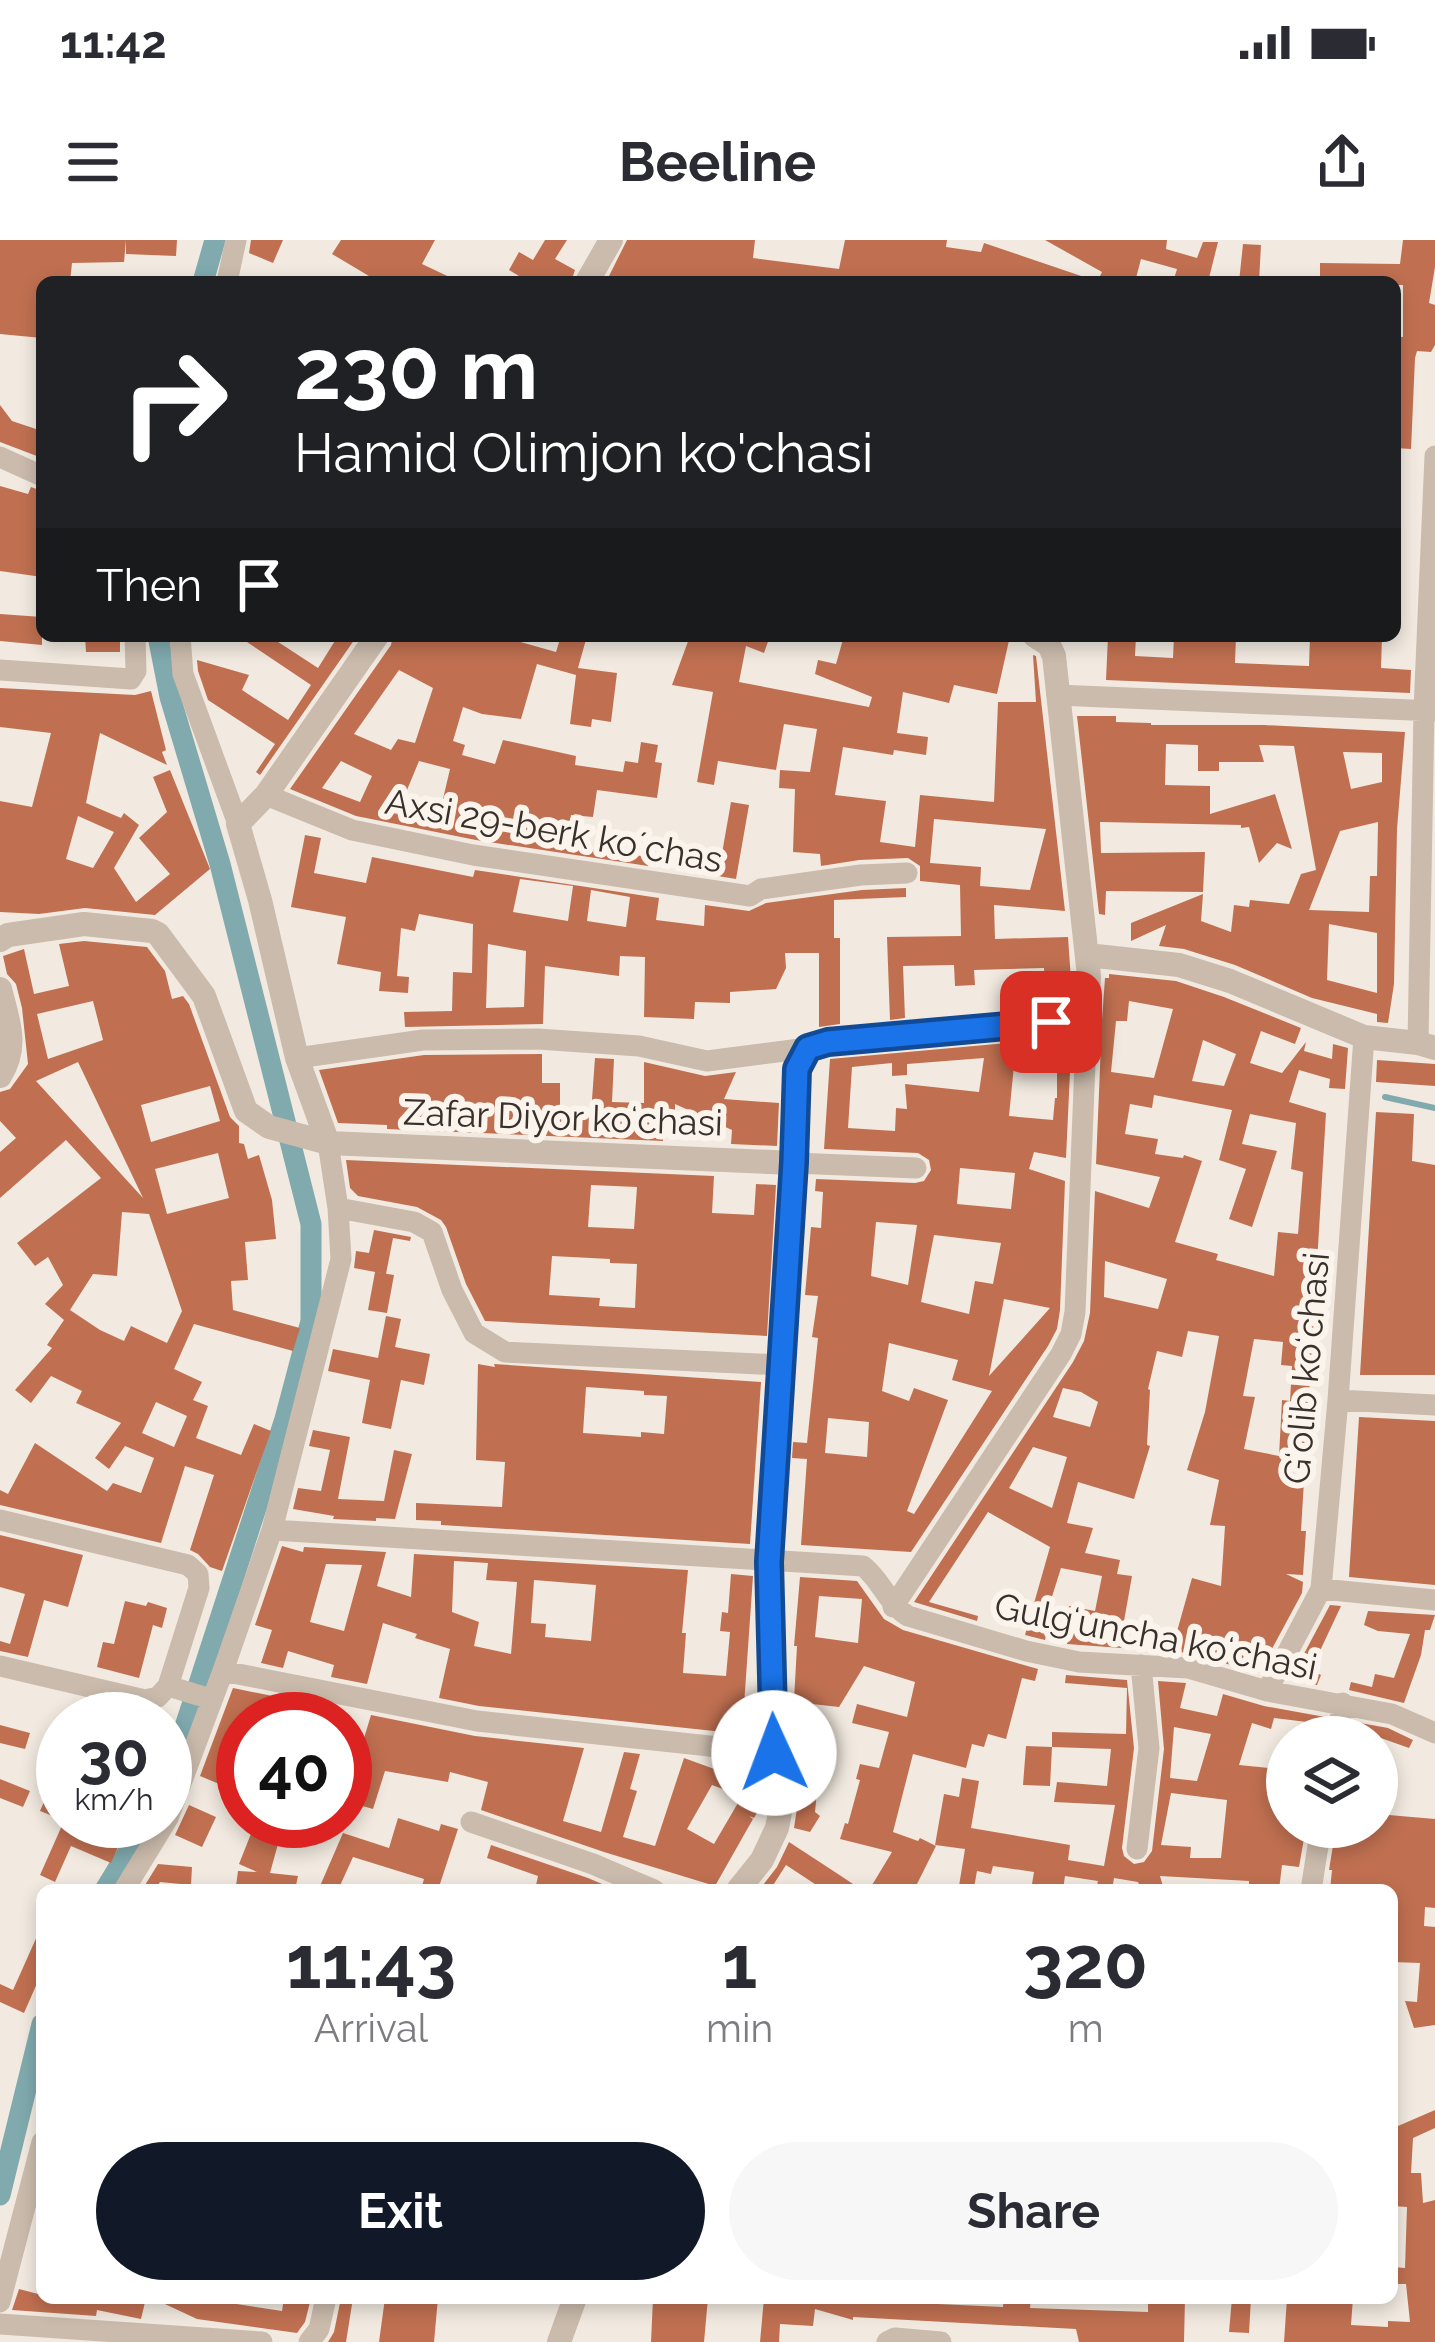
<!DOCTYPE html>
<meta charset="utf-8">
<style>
body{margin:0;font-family:Raleway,sans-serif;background:#f7f7f7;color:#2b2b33;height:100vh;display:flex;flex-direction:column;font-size:45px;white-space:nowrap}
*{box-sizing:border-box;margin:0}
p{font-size:39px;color:#7c7c81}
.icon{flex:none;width:66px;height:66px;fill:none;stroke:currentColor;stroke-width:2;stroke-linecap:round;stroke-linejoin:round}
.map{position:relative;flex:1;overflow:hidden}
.panel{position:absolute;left:36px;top:1644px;width:1362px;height:420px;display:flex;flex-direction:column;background:#fff;border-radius:18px;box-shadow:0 6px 18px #0003}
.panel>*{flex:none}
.guide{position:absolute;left:36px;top:36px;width:1365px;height:366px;border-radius:18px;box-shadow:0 6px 18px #0003;background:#202124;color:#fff;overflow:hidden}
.buttons{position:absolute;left:1266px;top:1476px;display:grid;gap:24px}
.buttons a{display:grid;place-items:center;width:132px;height:132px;border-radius:50%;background:#fff;box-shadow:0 6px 18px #0003;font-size:60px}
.speed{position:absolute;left:36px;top:1452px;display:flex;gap:24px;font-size:60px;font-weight:700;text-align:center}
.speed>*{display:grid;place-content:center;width:156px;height:156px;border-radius:50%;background:#fff;box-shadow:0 6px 18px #0003;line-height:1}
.speed small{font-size:30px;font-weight:400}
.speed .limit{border:18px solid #d22;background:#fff;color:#111}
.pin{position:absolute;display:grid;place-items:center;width:102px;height:102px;color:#fff;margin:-51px;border-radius:24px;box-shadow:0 6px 18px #0006}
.me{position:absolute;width:132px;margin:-66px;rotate:358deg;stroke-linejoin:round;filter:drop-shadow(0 0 9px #0008)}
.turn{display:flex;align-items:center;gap:42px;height:252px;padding:0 60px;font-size:54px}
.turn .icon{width:156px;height:156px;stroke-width:2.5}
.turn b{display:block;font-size:84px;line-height:102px}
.then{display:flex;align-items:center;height:114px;padding:0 60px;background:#0003;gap:24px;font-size:45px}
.eta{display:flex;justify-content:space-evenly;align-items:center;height:204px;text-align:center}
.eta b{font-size:72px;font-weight:700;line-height:84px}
.action{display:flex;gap:24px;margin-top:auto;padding:24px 60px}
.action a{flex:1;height:138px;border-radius:72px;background:#111827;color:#fff;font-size:48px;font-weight:700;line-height:138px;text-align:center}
.action a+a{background:#f7f7f7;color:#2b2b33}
.status{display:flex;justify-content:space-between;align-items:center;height:84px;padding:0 60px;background:#fff;direction:ltr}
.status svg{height:33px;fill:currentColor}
header{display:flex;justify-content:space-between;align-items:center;height:156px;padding:0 60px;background:#fff;font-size:54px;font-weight:700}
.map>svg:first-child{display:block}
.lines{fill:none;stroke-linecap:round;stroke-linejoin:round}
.stream{stroke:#80aaae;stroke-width:6}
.canal{stroke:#80aaae;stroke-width:21}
.building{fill:#c07051;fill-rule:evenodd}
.minor{stroke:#cabbac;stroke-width:21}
.tertiary{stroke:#cabbac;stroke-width:24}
.route-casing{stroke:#114b97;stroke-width:30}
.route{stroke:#1a73e8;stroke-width:21}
.labels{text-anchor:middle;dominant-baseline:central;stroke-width:12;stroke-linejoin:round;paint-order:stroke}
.street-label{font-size:36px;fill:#39302b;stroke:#faf4ed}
</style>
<div class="status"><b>11:42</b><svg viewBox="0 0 49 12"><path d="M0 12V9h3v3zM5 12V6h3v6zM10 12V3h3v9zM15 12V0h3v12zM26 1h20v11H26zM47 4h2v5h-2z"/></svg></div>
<header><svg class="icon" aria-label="menu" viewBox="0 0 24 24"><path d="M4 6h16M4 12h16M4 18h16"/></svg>Beeline<svg class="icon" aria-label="share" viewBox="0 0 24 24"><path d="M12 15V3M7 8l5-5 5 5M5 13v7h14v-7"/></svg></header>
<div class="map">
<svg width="1435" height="2102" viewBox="0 0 1435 2102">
<rect width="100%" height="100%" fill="#f2eae0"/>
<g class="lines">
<path class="stream" d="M1385 857 1435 868"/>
<path class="canal" d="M203 42 215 0
M158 396 170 457 220 624 311 984V1081L285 1179 165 1548
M105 1650 147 1581
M0 1955 42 1784"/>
</g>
<path class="building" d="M0 0H126L124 22 72 23 70 42H42V98L0 94Z
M126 0H177L176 16 126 14Z
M251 0H283L273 23 249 13Z
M341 0H435L422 24 460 42H379L332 14Z
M545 0H567L555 19 575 30 571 42H529L509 30 519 12 533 20Z
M627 0H755L753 18 839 29 845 0H947L946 7 981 12 984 3 1090 39V42H606Z
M1045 0H1167L1166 9 1197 18 1203 2H1218L1208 42H1173L1177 29 1141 19 1135 42H1097L1102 32Z
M1403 0H1435V27L1429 63 1435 65V105L1431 112 1417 111 1415 118 1411 209 1395 208V96L1403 97V45H1395V42H1320V23L1400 24Z
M1243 4 1261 5 1259 42H1239Z
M0 165 12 181 42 191V218L0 202Z
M0 246 28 254 31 247 42 251V337L0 331Z
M0 374 42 377V405L0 401Z
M85 396H120V412H86Z
M238 396H269L318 428 338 396H357L260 535 256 532 275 504 208 460 198 431 197 420 249 435 242 450 288 480 311 445Z
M393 396H518L517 401 556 412 561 396H587L578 428 617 433 611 482 592 479 591 487 570 484 576 435 537 424 521 479 482 474 463 467 453 501 465 505 462 515 495 524 503 500 576 516 575 525 623 532 625 521 638 523 641 502 658 505 655 522 662 523 657 558 597 550 593 577 571 575 566 606 649 617 648 626 476 600 356 576 290 549 391 405ZM399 430 433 448 415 503 398 499 391 510 354 494ZM341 521 372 536 360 562 322 548ZM419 521 450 529 439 576 400 567Z
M690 396H717L730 400 722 396H770L764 413 746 406 739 442 869 467 872 457 815 434 818 420 836 424 844 396H1010L997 454 954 445 949 463 903 452 897 493 928 497 926 515 894 510 893 515 843 507 835 555 886 561 880 602 915 607 920 555 994 562 998 462H1036L1033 415 1036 416 1065 671 994 665 995 699 1068 697 1072 754 1045 755 1044 728 974 730 975 745 955 746 954 725 903 726 905 778 890 780 887 697 961 696 960 645 920 641V626L908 618 859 620 821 626 820 614 793 612 795 549 779 548 780 530 810 532 817 489 784 484 776 530 718 521 714 545 697 542 713 452 672 445ZM934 579 1046 589 1030 650 980 646 981 627 930 623Z
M1108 396H1136L1135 416 1173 418 1174 396H1236L1235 423 1309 426 1310 396H1382L1381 428 1411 430 1410 453 1106 440Z
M0 448 135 455 151 451 166 510 162 512 167 525 100 493 86 563 121 578 124 573 139 585 114 628 136 662 170 634 139 598 167 572 153 537 170 530 210 629 155 675 85 668 39 674 0 672V561L32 567 51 493 0 487ZM78 576 114 592 93 628 66 619Z
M1077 476H1116V482L1151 483V485H1264L1405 492 1397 589 1394 744 1388 783 1377 782V774L1312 758 1235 725 1184 709 1159 706 1166 685 1131 701V683L1203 654 1201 681 1231 692 1234 665 1249 667 1250 660 1289 664 1301 634 1316 630 1294 506 1259 505 1264 522H1219V531H1198V505L1166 504 1165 545 1210 546V574L1275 554 1292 609 1277 603 1259 623 1249 587 1241 588V585L1100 582 1101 613 1205 612 1203 652 1106 651 1105 675 1099 674ZM1343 512 1382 513V542L1351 549ZM1378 582 1377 636H1370L1369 672 1309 670 1340 591ZM1329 684 1377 693V753L1327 740Z
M731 562 749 565 736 639 718 636Z
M305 595 321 598 314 633 366 643 372 617 473 637 475 630 659 658 656 680 704 686 705 665 749 671 766 663 862 650 906 648V657L834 660V698H840V784L819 787V713H785L786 728 776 749 730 752V763L695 762 694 779 644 777 645 717 620 716 619 736 545 726 543 784 405 787 404 772 452 771 453 732 472 733 473 684 419 674 415 691 401 688 397 736 409 737 408 753 379 751 381 732 337 724 346 677 291 667ZM520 639 573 646 568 681 513 672ZM591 650 630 657 626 687 587 681ZM488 704 526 711 524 767 486 768Z
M84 701 147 707 165 731 172 759 183 756 189 764 230 877 239 886V903L244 904 248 919 259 915 272 960 276 999 245 1002 248 1040 231 1041 233 1070 300 1088 293 1111 194 1084 174 1129 202 1142 193 1160 208 1166 196 1198 241 1215 254 1184 271 1191 222 1331 210 1327 198 1314 190 1310 214 1235 185 1226 161 1303 0 1265V1250L8 1254 35 1203 107 1251 113 1243 141 1253 154 1218 125 1206 109 1229 95 1218 121 1183 76 1163 82 1151 51 1136 31 1163 15 1150 52 1108 47 1105 64 1080 45 1064 63 1045 48 1017 35 1026 17 1003 101 938 66 900 0 958V912L16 898 0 881V852L10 849 28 824 22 768 16 744 7 734 3 716 24 709 34 754 69 746 59 704ZM93 761 103 800 48 819 37 774ZM78 822 143 958 36 841ZM210 846 220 881 151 902 141 865ZM218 913 229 958 167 974 155 929ZM122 972 149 974 182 1071 167 1103 131 1086 124 1101 100 1090 70 1070 93 1034 117 1036ZM156 1162 187 1176 174 1207 142 1193Z
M1109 734 1176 741 1224 757 1301 788 1295 804 1261 791 1250 823 1282 833 1306 802 1304 811 1332 819 1333 804 1348 808 1345 849 1329 848 1330 839 1299 830 1289 862 1326 873 1301 1291H1306L1303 1335 1286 1334 1303 1342 1302 1353 1259 1433 1189 1413 1067 1404 1069 1366 1095 1371 1102 1336 1061 1328 1050 1363H1054L1045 1400 1025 1395 1050 1307 988 1272 929 1362 978 1376 977 1381 914 1362 1073 1122 1084 1101 1090 1073 1095 951 1149 968 1160 937 1096 924 1102 780 1105 738H1109ZM1129 761 1173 769 1154 838 1111 832 1116 781H1127ZM1203 800 1236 814 1224 846 1192 841ZM1154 855 1232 870 1219 920 1246 929 1229 979 1252 987 1277 911 1242 904 1250 874 1296 883 1291 929 1303 932 1298 994 1278 992 1274 1036 1216 1020 1218 1014 1175 1002 1202 921 1184 915 1183 918 1155 914 1158 899 1125 894 1130 864 1152 868ZM1105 1021 1167 1039 1158 1069 1104 1057ZM1188 1091 1219 1096 1205 1172 1187 1230 1219 1240 1210 1285 1225 1286 1221 1346 1192 1338 1176 1395 1121 1398 1132 1336 1117 1334 1120 1320 1085 1313 1093 1288 1067 1283 1078 1242 1134 1259 1150 1206 1147 1205 1150 1150 1148 1149 1157 1111 1182 1117ZM1254 1099 1283 1102 1281 1125 1292 1126 1290 1161 1282 1160 1279 1216 1244 1209 1255 1157 1243 1156ZM1063 1148 1081 1152 1098 1162 1090 1187 1053 1177ZM1033 1207 1067 1217 1052 1268 1009 1248Z
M1039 800 1040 812 1015 815 1009 876 1053 880 1055 858H1057V832H1070L1066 918 1034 912 1029 929 1065 941 1060 1070 1057 1089 1048 1106 911 1312 801 1305 807 1219 792 1218 793 1202 807 1203 818 1098 812 1097 818 1056 805 1055 811 987 821 988 823 952 815 951 816 939 915 943 924 941 931 930 929 920 918 913 824 909 830 819ZM984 818 979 852 905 844 907 869 896 868 895 891 848 888 852 827 892 823V836L907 835V824ZM960 928 1015 933 1011 969 957 964ZM876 982 917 985 908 1045 871 1036ZM934 995 1001 1003 993 1044 975 1041 969 1074 921 1062ZM1004 1059 1050 1068 989 1136ZM889 1103 958 1120 952 1140 992 1151 914 1274 907 1271 948 1160 914 1148 909 1161 882 1151ZM828 1178 869 1182 867 1217 825 1213Z
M542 814V843H560V873H591L595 818 614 819 612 862 644 863V822L705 836 736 832 724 859 779 863 777 906 731 904 732 890 675 864V878H664L663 901 387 889V885L338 883 319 830 424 815Z
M1377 820 1435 824V846L1376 842Z
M1376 872 1414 874 1412 921 1435 925V1135H1360Z
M346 920 714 936 712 973 754 975 756 944 776 945 767 1096 485 1081 466 1044 446 987 441 980 417 967 358 956 350 948ZM591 945 637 947 634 989 588 987ZM552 1016 610 1019V1023L637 1024 635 1068 599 1066 600 1058 549 1055Z
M374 990 411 997 410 1001 393 998 386 1034 354 1028 356 1011 369 1013Z
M375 1032 394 1035 387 1073 368 1070Z
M386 1076 401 1079 395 1107 430 1114 424 1145 401 1140 391 1189 362 1183 370 1140 328 1131 333 1109 378 1118Z
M478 1124 495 1127 494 1124 761 1142 750 1304 441 1285V1281L416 1280V1263L502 1267 505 1222 476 1220ZM586 1147 644 1151V1155L667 1156 664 1194 641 1192V1197L583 1193Z
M1359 1177 1435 1181V1345L1349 1337Z
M313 1190 350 1197 338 1259 384 1261 394 1210 412 1214 395 1279 376 1278V1281L333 1279 334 1276 293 1269 298 1248 321 1251 330 1210 309 1206Z
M0 1295 83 1315 68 1367 44 1360 28 1417 0 1411V1401L10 1404 25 1354 0 1347Z
M282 1306 303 1312 304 1307 386 1312 377 1346 411 1357 414 1314 688 1330 682 1393H686L683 1433 726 1436 730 1392 720 1391 722 1372 728 1373 731 1334 753 1336 742 1494 479 1466 439 1458 450 1409 415 1398 417 1394 383 1383 367 1444 331 1437 334 1425 288 1411 283 1428 261 1423 272 1390 255 1385ZM454 1321 488 1323 486 1340 517 1342 511 1414 474 1406 479 1382 452 1372ZM326 1324 362 1325 344 1391 310 1382ZM534 1340 596 1345 591 1401 545 1397 546 1384 531 1383Z
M800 1337 857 1341 884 1379 903 1390 1038 1429 1035 1441 1022 1438 1006 1499 988 1494 984 1507 972 1504 966 1528 913 1514 893 1592 918 1601 920 1598 936 1606 914 1650H869L892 1612 840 1599 845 1583 848 1584 860 1540 856 1539 860 1524 879 1528 889 1492 852 1483 857 1464 907 1477 915 1442 864 1426 839 1467 812 1464 809 1494 814 1495 812 1509 821 1510 815 1572 820 1576 810 1592 794 1588 799 1555 791 1514 797 1406H794ZM819 1356 862 1359 858 1403 815 1397Z
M125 1361 146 1366 148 1362 167 1368 162 1388 153 1385 139 1438 97 1427 103 1402 114 1404Z
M1330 1365 1341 1366 1311 1430 1321 1435 1317 1445 1290 1440Z
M1368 1371 1435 1375 1430 1390H1425L1421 1415 1404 1463 1349 1450 1351 1442 1372 1447 1375 1434 1394 1438 1410 1394 1378 1391 1364 1385Z
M1066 1435 1127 1440 1134 1508 1122 1608 1124 1616 1134 1624 1144 1622 1152 1611 1164 1509 1158 1441 1186 1443 1180 1468 1217 1476 1223 1454 1264 1466 1325 1477 1322 1497H1305L1307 1482 1274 1478 1271 1489 1252 1483 1239 1525 1269 1528 1268 1544 1287 1546V1587H1306L1299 1627 1282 1625 1279 1650H1249V1641L1160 1636 1164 1650H1141L1138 1642 1114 1638 1112 1650H1096L1098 1641 1065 1636 1063 1650H1031L1034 1632 993 1626 991 1634 977 1631 974 1648 959 1646 965 1609 935 1605 944 1554 959 1557 962 1538 979 1541 971 1588 1070 1605 1068 1620 1104 1626 1115 1565 1054 1562 1057 1542 1107 1546 1111 1509 1052 1507V1492L1126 1494 1127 1448 1065 1443ZM1174 1487 1211 1494 1197 1541 1170 1538ZM1171 1553 1227 1560 1221 1618H1190L1191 1607 1161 1605Z
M233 1448 327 1467 322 1479H243V1554L200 1536Z
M371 1475 475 1496 584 1508 563 1581 601 1592 624 1512 640 1514 630 1549 637 1551 623 1597 655 1606 684 1518 764 1547 766 1557 754 1578 749 1576 753 1579 715 1646 604 1612 481 1570 488 1542 450 1532 448 1542 385 1531 373 1569 345 1561ZM712 1545 742 1556 714 1604 687 1589Z
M1355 1482 1388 1488 1413 1500 1409 1508 1378 1497H1352Z
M0 1485 30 1493 25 1509 0 1503Z
M1026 1506 1052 1507 1050 1546 1023 1545Z
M63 1518V1580L40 1571Z
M0 1539 30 1551 23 1567 0 1558Z
M189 1565 216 1577 202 1607 175 1595Z
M1377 1574 1435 1579V1668L1425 1667 1424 1686 1435 1687V1785L1414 1788 1405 1761 1417 1762 1420 1723 1392 1722 1395 1662 1392 1661V1650H1330L1332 1630H1329L1336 1587H1377Z
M398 1578 439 1591 441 1584 458 1589 438 1650H421L424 1639 353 1617 338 1650 320 1646 343 1593 389 1608Z
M64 1581 119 1605 111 1623 71 1606 55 1642 40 1635Z
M256 1581H276L267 1602 278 1604 270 1633 298 1636 295 1650H261L236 1646 238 1631 257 1632 239 1624Z
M789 1602 838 1634 862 1650H824L786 1625 770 1650H759L777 1627Z
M491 1605 588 1638 616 1650H535L538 1636 487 1618Z
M158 1624 192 1627 191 1645 160 1642 155 1650H142Z
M42 1685V1732L24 1773 0 1762V1744L13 1750Z
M1435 1870V1888L1413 1898 1411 1933H1421L1423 1963 1435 1960V2102H1284L1287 2058H1353L1351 2085 1388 2087V2081L1410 2082 1406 2044H1392V2027L1405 2028 1407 1967 1392 1966 1398 1886Z
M19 2049 42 2055V2058H146L141 2079 97 2070 96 2076 12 2070Z
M152 2058H230V2063L282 2071 284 2058H311L305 2082 297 2093 197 2079Z
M341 2058H353L346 2102H328L334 2092Z
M385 2058H438L434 2102H379Z
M653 2058H708L704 2102H651Z
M764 2058H895L916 2060V2063L1003 2067 1004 2058H1031L1030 2068 1148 2072V2058H1185L1184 2102H1079L1076 2089 853 2077V2080L815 2069 813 2086 780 2084 779 2102H760Z
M1232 2058H1251L1249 2093 1229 2092Z"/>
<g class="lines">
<path class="minor" d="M227 42 236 0
M0 217 42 236
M180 396 183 434 238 584
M0 430 131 439 136 431 135 396
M1057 455 1434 471
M266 555 352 590 473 615 750 656 761 649 861 635 907 633
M1418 803 1424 470 1435 216
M297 818 423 800 538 799 639 806 707 821 808 808
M794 923 916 928
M338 968 414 982 432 992 452 1050 474 1093 505 1112 782 1125
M1338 1160 1435 1165
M0 1280 188 1325 198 1334 199 1348 168 1446 158 1457 145 1460 0 1426
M272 1290 863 1326C882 1341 887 1363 908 1376L1026 1411 1079 1422 1188 1428 1267 1451 1392 1474 1435 1493
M1321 1349 1435 1360
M893 1367 1061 1114 1071 1094 1075 1072 1087 774
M223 1431 477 1481 774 1513
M168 1446 211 1459
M1267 1451 1321 1349 1338 1160 1364 797
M1337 1497 1343 1463
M471 1582 593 1624 654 1650
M1137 1609 1149 1508 1141 1425
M124 1650 168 1578 223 1431 272 1290 341 1019 338 968 328 903
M1311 1650 1321 1587
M0 2062 42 1902
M0 2084 262 2102
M309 2102 319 2089 326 2058
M887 2102 895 2098 941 2102"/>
<path class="tertiary" d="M587 42 611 0
M0 700 8 695 84 684 152 691 158 694 204 756 246 871 269 887 328 903 794 923
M1087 715 1179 725 1230 741 1364 797 1418 803 1435 808
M0 749C8 781 19 806 0 836
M328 903 297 818 260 660 238 584 266 555 377 396
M738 1650 762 1620 777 1588 783 1557 774 1513 769 1322 794 923 797 829 808 808 828 802 1051 782 1087 774 1089 736 1054 416 1049 405 1035 396
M559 2102 575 2058"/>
</g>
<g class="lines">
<g class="route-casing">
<path id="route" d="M774 1513 769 1322 794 922 797 829 808 808 828 802 1051 782"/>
</g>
<use href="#route" class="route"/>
</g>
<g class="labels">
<g class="street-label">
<text transform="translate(554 590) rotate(10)">Аxsi 29-berk koʼchas</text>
<text transform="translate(563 877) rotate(2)">Zafar Diyor koʻchasi</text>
<text transform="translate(1306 1128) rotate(-85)">Gʻolib koʻchasi</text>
<text transform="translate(1156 1396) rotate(11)">Gulgʻuncha koʻchasi</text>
</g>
</g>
</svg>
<div class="buttons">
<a><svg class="icon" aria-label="layers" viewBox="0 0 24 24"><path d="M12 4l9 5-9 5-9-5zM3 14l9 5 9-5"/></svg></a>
</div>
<div class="speed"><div>30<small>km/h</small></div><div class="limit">40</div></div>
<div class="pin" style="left:1051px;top:782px;background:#d93025"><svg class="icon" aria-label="arrive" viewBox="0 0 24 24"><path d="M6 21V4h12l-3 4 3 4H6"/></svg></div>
<svg class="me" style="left:774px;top:1513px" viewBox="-20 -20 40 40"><circle r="19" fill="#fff"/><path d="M0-13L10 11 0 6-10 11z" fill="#1a73e8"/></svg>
<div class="guide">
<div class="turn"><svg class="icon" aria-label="right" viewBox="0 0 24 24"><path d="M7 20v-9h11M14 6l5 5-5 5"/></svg><div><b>230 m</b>Hamid Olimjon ko'chasi</div></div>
<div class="then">Then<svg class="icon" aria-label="arrive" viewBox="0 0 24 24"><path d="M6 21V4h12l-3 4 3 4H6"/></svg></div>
</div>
<section class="panel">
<div class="eta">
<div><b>11:43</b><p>Arrival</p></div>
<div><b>1</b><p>min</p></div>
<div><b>320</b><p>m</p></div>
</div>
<div class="action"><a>Exit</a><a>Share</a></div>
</section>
</div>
